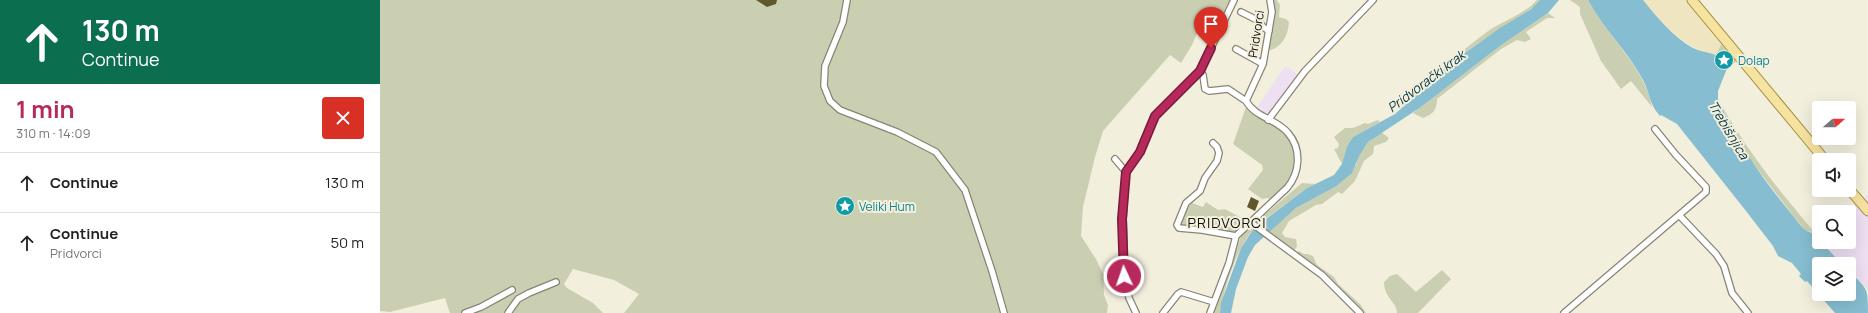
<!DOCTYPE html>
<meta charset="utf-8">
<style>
body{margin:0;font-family:Manrope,sans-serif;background:#f2f2f2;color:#222;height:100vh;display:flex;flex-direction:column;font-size:15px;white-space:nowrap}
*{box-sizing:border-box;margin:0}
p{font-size:13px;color:#767676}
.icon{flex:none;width:22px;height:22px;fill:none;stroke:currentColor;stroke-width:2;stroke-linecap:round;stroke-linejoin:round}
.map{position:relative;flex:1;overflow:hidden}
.details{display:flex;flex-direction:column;background:#fff;width:380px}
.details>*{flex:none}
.banner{background:#0b6e4f;color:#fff;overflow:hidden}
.needle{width:26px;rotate:70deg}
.tools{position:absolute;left:1432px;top:101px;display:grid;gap:8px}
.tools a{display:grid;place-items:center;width:44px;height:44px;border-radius:4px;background:#fff;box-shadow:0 4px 16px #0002;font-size:20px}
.pin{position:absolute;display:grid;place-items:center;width:34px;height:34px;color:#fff;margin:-41px -17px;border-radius:50% 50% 50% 0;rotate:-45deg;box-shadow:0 0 4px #0007}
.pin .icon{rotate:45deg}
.me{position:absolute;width:44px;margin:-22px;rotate:357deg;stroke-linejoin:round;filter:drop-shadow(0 0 3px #0008)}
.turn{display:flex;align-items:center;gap:14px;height:84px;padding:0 16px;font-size:18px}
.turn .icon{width:52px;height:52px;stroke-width:2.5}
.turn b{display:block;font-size:28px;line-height:34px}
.round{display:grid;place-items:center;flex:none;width:42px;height:42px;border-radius:4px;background:#f2f2f2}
.headline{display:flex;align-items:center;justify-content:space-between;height:68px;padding:0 16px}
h1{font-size:24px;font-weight:700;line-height:30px;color:#b8295b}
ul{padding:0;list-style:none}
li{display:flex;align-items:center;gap:12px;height:60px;padding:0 16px;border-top:1px solid #e0e0e0}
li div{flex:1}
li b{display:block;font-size:15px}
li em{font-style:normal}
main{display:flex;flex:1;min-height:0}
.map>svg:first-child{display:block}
.commercial{fill:#eedff2}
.green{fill:#cbcfb2}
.sand{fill:#efe5c0}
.water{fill:#86bdd0}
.building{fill:#61572c}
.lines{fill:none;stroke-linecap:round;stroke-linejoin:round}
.minor-casing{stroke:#888474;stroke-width:8}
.primary-casing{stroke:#a38d42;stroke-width:11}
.minor{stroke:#fff;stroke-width:5.5}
.primary{stroke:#f7e3a0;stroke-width:9}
.route-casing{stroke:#781b3b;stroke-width:10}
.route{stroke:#b8295b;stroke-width:7}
.labels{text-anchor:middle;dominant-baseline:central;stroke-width:4;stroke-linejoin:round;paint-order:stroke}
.street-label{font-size:12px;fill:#11100a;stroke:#f3efdd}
.culture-label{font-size:12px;fill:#0d838f;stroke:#f3efdd;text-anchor:start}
.water-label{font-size:13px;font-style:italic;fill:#003340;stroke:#f3efdd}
.quarter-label{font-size:14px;letter-spacing:1px;fill:#11100a;stroke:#f3efdd}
</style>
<main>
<section class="details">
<div class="banner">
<div class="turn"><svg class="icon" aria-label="ahead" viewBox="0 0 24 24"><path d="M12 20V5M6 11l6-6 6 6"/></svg><div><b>130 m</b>Continue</div></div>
</div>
<div class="headline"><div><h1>1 min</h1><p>310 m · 14:09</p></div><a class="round" style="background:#d93025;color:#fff"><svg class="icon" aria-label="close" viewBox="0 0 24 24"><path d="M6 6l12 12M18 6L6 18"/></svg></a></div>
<ul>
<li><svg class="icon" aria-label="ahead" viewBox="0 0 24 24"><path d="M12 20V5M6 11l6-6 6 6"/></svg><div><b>Continue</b></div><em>130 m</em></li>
<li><svg class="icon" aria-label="ahead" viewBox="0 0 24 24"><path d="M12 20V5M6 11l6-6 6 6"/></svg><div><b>Continue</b><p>Pridvorci</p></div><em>50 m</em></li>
</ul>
</section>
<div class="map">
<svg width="1488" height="313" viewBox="0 0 1488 313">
<rect width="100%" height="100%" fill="#f3efdd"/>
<path class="commercial" d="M905 66 920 76 887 117 876 109Z
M1488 195V289L1469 271V264H1462L1441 242H1469V212H1464Z"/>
<path class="green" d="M0 0H850L839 21 823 20 812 45 801 63 790 55 723 131 715 157 703 207 701 236 716 259 723 274 724 295 728 305 727 313H244L259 294 234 280 193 269 184 284 187 288 213 303 223 313H70L65 298 10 312 0 311Z
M892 0H897L900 5 899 17 906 19 909 22C908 36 902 48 887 51 890 34 898 16 892 0Z
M1157 0H1160C1145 18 1117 30 1097 44 1071 62 1048 86 1024 106L1020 101C1041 93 1056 74 1073 59 1085 49 1105 32 1118 25 1131 18 1146 12 1157 0Z
M1190 0H1208C1227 37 1264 65 1272 107L1251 81 1241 89 1221 61 1200 14V7Z
M1168 13 1175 18H1167L1146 32 1151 39 1145 42 1137 40 1121 49 1057 99C1057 110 1053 114 1043 118L1033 113 1120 46Z
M1341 44 1356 62 1348 66 1344 60 1336 55Z
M1338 99C1367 151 1397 188 1435 233L1425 230 1415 218 1366 154Z
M866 107C876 115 902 128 908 135 911 139 912 145 914 150 921 174 908 184 891 199L887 198 882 199 868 189 883 170 882 165 853 144Z
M998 120 1000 122 973 137 962 164 954 149 958 148 959 144 954 137 965 128H973L985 123 988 124Z
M1001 132 1009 138 1006 142 994 146 993 154 984 161 975 181 962 194 958 192 942 204 936 205 909 221 902 233 905 237 916 239 917 246 914 252 887 233 916 208 955 187 976 165 978 156 988 142Z
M922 183 935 184 927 188 877 225 875 220 884 211 890 210Z
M826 202 838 210 845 209 867 221 856 232 852 235 800 225V221L810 205 812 203 823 207Z
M871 227 874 228C857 248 844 287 840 313H834L861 236 867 228Z
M919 251 924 254H928L933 256 937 265 954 277 958 284 980 304 986 313H982L944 274 916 253Z
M1062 270 1071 279 1038 313H1017C1017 302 1004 298 1004 282L1010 276 1017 274 1036 292Z"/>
<path class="sand" d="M1263 0H1306L1341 44 1336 55C1303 48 1284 25 1263 0Z"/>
<path class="water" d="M1160 0H1179L1168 13 1120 46 1041 107 988 142 979 156 972 173 955 187 916 208 875 245 868 257 856 289 851 313H840L841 303 861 248 874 228 927 188 954 175 962 164 967 147 973 137 1015 114 1075 60 1120 28 1150 10Z
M1208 0H1263C1277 17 1293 37 1313 48 1326 54 1341 52 1348 66L1338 91V99C1358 144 1383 180 1414 217 1417 221 1421 226 1424 229 1430 234 1439 232 1439 242H1441L1462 264H1439V294H1469V271C1487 289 1488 287 1488 313H1455L1427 281 1425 282 1419 276 1421 274 1412 263 1398 256 1393 246 1366 211 1297 124 1281 115 1280 116C1269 104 1270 93 1263 80 1248 51 1223 29 1208 0Z"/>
<path class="building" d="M376 0H397L396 4 387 7Z
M871 197 879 201 875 211 867 207Z"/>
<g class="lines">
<g class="minor-casing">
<path id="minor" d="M467 0 463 22 445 66 444 86 450 101 460 110 517 132 556 152 585 190 612 271 624 313
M861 12 879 21 883 27 889 31
M856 49 883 64
M820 71 823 75 825 89 829 91 848 89 866 101
M888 120 925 71 993 0
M833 143 837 147 839 153 837 161 825 178 820 191 806 203 797 225 799 228 822 230 856 236
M735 159 746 172 743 219 744 249 743 262 749 298 756 313
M746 172 760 152 775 116 820 71 854 0
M1299 215 1336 254 1344 266 1352 293 1368 313
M870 222 942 275 980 313
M85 313 101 307 132 290
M128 313 138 299 149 293 176 282
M783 313 798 294 801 292 834 302
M830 313 849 263 856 236 907 188C920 173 922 149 908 133 897 119 876 118 866 101L883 64 892 12 890 0
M1184 313 1326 192V187L1296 155 1275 129"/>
</g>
<g class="primary-casing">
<path id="primary" d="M1312 0 1445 160
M1469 189 1488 211"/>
</g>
<use href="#minor" class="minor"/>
<use href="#primary" class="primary"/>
</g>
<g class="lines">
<g class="route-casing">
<path id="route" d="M744 276 742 219 746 172 760 152 775 116 820 71 831 48"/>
</g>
<use href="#route" class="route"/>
</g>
<defs>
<g id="sight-disc" transform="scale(1)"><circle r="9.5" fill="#0f9aa8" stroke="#f3efdd"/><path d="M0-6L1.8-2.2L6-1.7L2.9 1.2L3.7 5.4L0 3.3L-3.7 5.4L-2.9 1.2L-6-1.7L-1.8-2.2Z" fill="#fff"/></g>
</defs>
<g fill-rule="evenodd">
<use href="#sight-disc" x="1344" y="60"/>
<use href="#sight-disc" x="465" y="206"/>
</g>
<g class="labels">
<g class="street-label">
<text transform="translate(876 34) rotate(-81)">Pridvorci</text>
</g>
<g class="culture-label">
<text x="1358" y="60">Dolap</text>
<text x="479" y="206">Veliki Hum</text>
</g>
<g class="water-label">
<text transform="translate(1046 81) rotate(-37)">Pridvorački krak</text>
<text transform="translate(1349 130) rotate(59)">Trebišnjica</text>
</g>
<g class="quarter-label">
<text x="847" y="222">PRIDVORCI</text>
</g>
</g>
</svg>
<div class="tools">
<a><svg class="needle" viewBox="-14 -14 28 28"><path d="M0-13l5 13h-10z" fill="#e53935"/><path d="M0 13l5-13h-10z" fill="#767676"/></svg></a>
<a><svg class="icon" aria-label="sound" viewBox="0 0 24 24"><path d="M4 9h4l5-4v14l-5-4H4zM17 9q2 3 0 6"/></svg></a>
<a><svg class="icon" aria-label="search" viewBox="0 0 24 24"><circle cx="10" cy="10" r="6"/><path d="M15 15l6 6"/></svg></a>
<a><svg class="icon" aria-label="layers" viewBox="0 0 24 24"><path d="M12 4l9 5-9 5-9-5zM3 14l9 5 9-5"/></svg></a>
</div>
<div class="pin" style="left:831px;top:48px;background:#d93025"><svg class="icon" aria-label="arrive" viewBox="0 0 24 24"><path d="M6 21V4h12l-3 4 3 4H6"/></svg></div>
<svg class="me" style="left:744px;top:276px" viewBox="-20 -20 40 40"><circle r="17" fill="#b8295b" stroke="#fff" stroke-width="3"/><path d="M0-11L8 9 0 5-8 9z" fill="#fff"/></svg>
</div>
</main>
